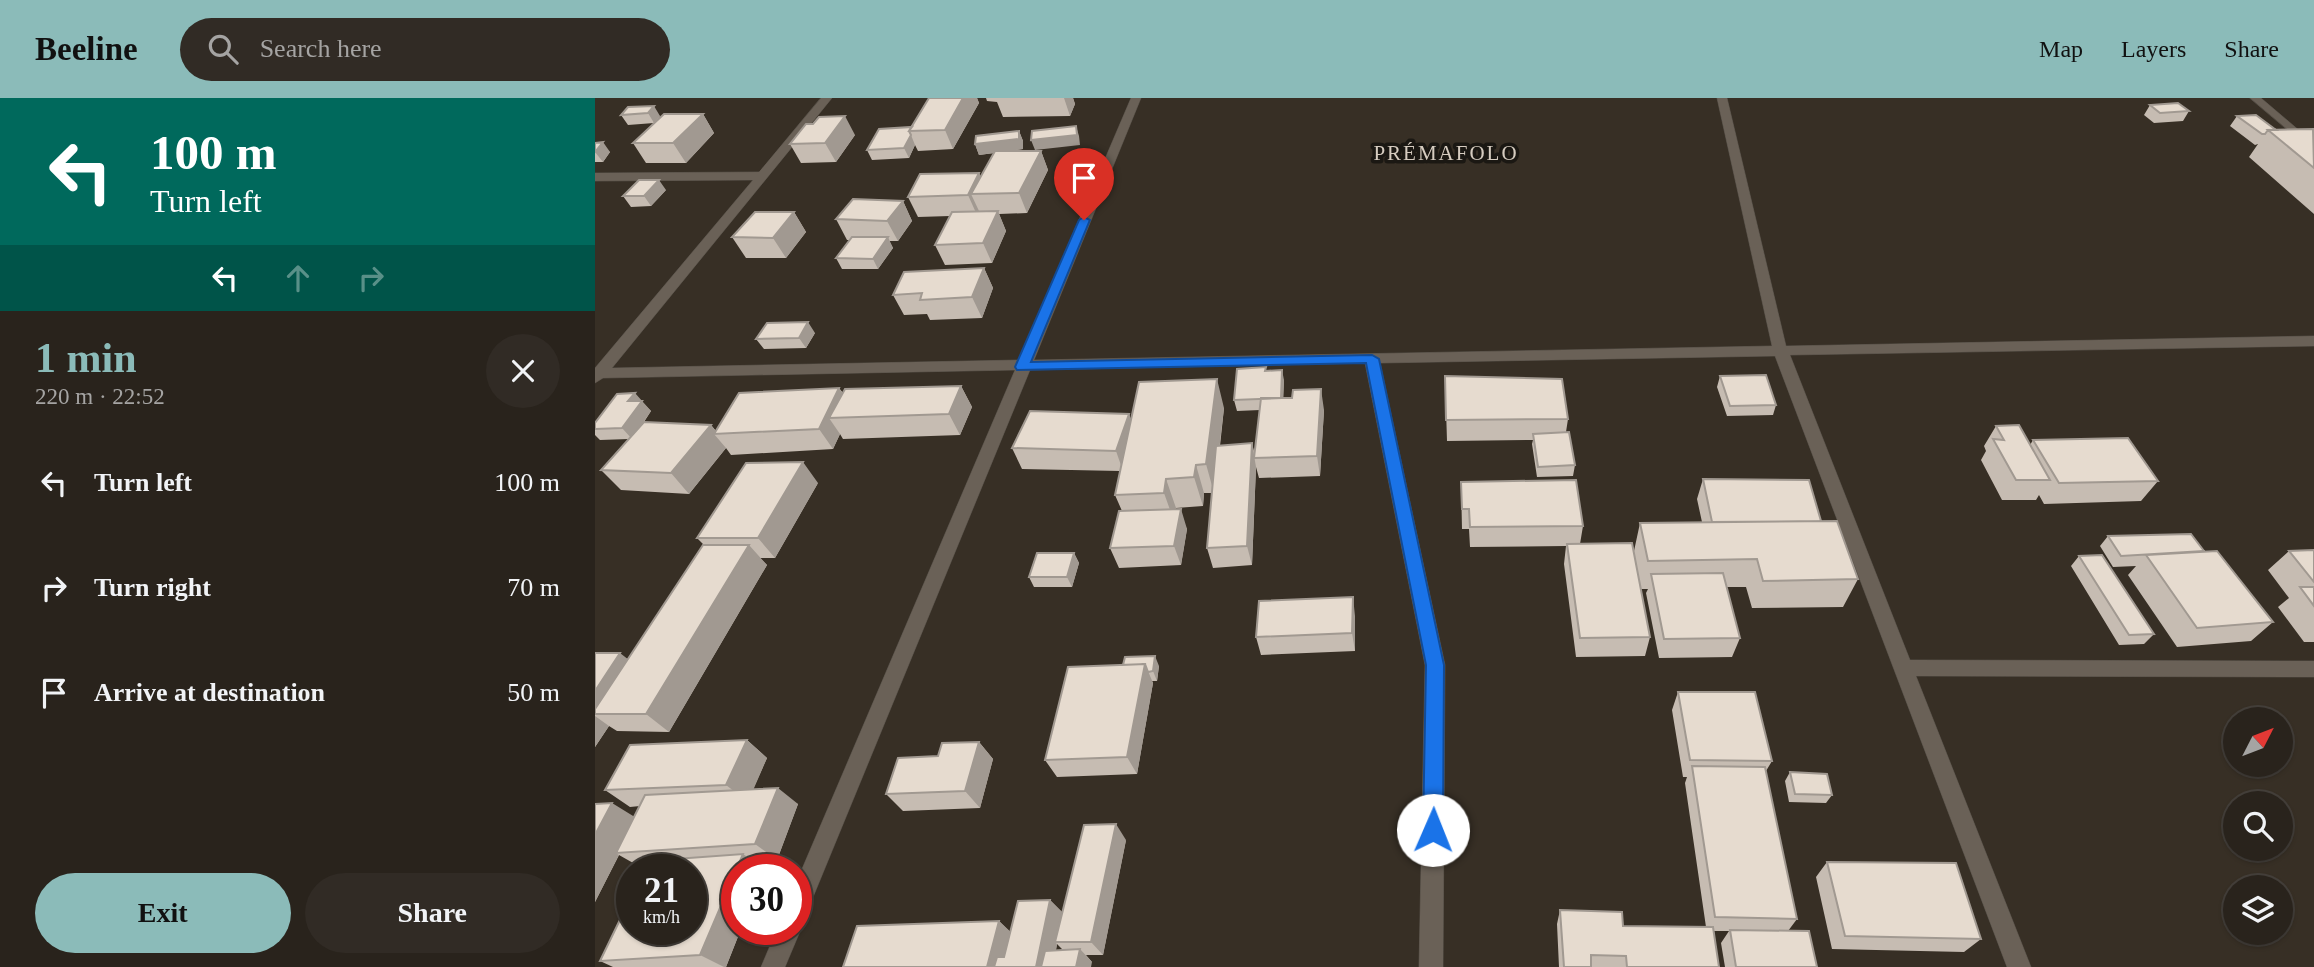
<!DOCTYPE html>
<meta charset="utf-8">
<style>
body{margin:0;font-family:Georgia,serif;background:#312b25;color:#f1f3f6;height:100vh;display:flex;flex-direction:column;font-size:26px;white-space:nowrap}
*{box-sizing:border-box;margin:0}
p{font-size:23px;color:#a5a4a3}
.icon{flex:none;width:38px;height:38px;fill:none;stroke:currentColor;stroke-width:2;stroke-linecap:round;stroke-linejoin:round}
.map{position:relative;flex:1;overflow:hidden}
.drawer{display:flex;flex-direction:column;background:#29231c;width:595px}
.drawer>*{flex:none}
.hud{background:#00695c;color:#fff;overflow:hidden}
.needle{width:46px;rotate:48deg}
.tools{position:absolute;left:1628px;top:609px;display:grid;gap:14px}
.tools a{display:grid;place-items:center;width:70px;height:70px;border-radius:50%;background:#29231c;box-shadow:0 2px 5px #0004,0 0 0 2px #45403b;font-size:35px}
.speed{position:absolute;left:21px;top:756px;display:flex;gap:14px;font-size:35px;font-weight:700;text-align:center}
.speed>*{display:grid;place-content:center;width:91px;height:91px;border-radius:50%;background:#29231c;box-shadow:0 2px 5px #0004,0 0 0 2px #45403b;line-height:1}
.speed small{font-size:18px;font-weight:400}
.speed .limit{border:10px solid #d22;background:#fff;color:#111}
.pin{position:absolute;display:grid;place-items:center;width:60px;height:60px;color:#fff;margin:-72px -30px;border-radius:50% 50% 50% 0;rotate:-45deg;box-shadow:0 0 7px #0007}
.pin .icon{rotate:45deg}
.me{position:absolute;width:77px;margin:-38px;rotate:1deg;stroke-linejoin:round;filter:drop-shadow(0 0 5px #0008)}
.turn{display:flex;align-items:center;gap:24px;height:147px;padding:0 35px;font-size:32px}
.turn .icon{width:91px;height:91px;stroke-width:2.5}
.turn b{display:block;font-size:49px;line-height:60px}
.lanes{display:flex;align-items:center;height:66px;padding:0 35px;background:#0003;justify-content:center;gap:35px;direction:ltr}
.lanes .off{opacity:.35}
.round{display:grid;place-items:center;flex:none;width:74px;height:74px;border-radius:37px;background:#312b25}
.headline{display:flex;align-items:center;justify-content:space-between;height:119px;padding:0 35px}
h1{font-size:42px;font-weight:700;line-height:52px;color:#8bbbb9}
.button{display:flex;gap:14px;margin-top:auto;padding:14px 35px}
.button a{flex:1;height:80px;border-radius:42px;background:#8bbbb9;color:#111;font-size:28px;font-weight:700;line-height:80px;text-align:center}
.button a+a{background:#312b25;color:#f1f3f6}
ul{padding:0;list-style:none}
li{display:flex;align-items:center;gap:21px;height:105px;padding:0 35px}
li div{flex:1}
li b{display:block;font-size:26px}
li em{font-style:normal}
header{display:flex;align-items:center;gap:42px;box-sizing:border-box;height:98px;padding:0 35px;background:#8bbbb9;color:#111}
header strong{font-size:33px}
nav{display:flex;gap:38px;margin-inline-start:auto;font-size:24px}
.search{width:490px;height:63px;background:#312b25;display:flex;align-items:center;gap:18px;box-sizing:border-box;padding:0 24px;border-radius:38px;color:#a5a4a3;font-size:26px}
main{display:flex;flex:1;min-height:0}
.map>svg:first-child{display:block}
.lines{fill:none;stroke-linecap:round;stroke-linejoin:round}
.minor-casing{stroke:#534d45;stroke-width:1}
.minor{fill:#6a6157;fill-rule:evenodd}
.wall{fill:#c6bcb2;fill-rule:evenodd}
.shaded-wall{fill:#a19991}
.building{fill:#e6dbcf;stroke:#a19991;stroke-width:2}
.route{fill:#1a73e8;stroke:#114b97;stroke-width:2}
.labels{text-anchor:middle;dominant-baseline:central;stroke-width:7;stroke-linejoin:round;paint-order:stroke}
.far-neighbourhood-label{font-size:21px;letter-spacing:2px;fill:#d6ccc0;stroke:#1b1813}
</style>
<header>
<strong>Beeline</strong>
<div class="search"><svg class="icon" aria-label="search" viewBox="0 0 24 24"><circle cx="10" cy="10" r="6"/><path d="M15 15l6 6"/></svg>Search here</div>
<nav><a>Map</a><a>Layers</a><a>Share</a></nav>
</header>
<main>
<section class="drawer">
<div class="hud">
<div class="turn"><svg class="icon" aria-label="left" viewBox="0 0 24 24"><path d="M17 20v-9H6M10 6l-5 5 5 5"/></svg><div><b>100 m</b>Turn left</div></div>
<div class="lanes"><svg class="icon" aria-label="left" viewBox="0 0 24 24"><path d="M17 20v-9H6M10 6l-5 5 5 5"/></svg><svg class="icon off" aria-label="ahead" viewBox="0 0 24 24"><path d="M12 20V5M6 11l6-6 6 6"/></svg><svg class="icon off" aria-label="right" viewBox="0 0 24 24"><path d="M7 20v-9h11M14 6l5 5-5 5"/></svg></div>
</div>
<div class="headline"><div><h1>1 min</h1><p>220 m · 22:52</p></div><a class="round"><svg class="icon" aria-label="close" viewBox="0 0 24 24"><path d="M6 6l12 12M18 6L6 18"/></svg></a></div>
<ul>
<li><svg class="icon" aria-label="left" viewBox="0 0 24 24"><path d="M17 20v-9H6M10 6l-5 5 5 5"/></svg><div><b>Turn left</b></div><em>100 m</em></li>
<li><svg class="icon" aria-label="right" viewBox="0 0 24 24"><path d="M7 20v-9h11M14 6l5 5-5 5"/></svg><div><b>Turn right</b></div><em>70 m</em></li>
<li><svg class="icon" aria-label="arrive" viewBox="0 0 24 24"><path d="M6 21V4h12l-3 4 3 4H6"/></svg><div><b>Arrive at destination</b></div><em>50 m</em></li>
</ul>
<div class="button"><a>Exit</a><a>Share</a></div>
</section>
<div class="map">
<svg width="1719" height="869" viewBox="0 0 1719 869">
<rect width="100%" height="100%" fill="#372f25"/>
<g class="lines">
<g class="minor-casing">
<path id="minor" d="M226 0H237L17 270 424 262 536 0H546L439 262 1177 248 1122 0H1132L1191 248 1719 238V248L1195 257 1315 562 1719 563V579L1321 578 1436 869H1412L1180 258 785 265 850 567 848 869H824L830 567 770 265 435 272 209 821 203 824 206 831 190 869H166L182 831H201V785L420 272 8 280 0 285V270L158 82 0 83V75L164 74Z
M1655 0H1666L1719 45V54Z"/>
</g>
<use href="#minor" class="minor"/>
</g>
<path class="wall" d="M334 0H382L384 5 358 51 323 53 320 47 314 60 277 62 272 52 317 29Z
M391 0H478L480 6 475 18 408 19 402 4 392 3Z
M1555 7 1594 13 1588 23 1559 25 1549 17Z
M33 9 65 18 60 25 108 16 119 35 91 65H51L38 45 59 25 33 27 26 17Z
M1642 18 1681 32H1719V116L1654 59 1663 46 1660 47 1635 28Z
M424 33 428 43V51L415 53H446L453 72 432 115 404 116 411 133 397 165 350 167 340 147 355 118 323 119 313 99 384 75 386 79 399 55 384 57 380 46Z
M260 37 241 64 206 65 195 46Z
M0 45 15 54 8 64H0Z
M71 92 56 108 36 109 28 98Z
M308 103 317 123 303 143H294L298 150 283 171H247L241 160 255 142H252L241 121Z
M199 114 211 134 191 160H151L137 139Z
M389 170 398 190 387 220 335 222 332 216 309 217 298 197Z
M220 235 211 250 169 251 161 241Z
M671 273 689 282 688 300 729 312 725 378 664 380 661 369 657 467 618 470 612 450 617 395H609L608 408 581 410 580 411 592 431 586 467 524 470 515 450 527 413 520 397 525 373 427 371 417 350 534 316 536 322 629 310 625 348 657 345 660 357 665 312 642 313 639 302Z
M850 278 973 321 971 334 980 367 978 378 942 379 937 346 938 342 852 343Z
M1125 278 1181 307 1178 317 1132 318 1122 289Z
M366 288 377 309 365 337 248 341 245 336 238 351 136 357 131 350 94 396 26 392 6 372 34 341 5 342 0 337V325L46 303 56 313 49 324 116 327 121 333 244 290 248 295Z
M1401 328 1435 347 1438 342 1563 383 1546 403 1449 406 1444 397 1441 402H1407L1386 362 1391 353 1389 348Z
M1108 381 1226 423 1263 481 1248 509 1157 510 1151 489H1131L1145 540 1137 559 1064 560 1051 495 1053 491H1046L1055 539 1050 558 981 559 969 466 971 448 875 449 874 431H867L866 384 988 428 985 446 1039 453 1045 425 1107 424 1102 401Z
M223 385 180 460H165L172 467 74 634 22 633 14 628 0 649V555L33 561 109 447 102 440Z
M1513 438 1609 453 1678 524 1656 543 1582 549 1533 477 1541 468 1518 469 1505 448Z
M1719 452V544H1709L1683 509 1694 500 1673 472 1694 453Z
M479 455 484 465 477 489H439L434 479Z
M1484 458 1559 536 1549 546 1524 547 1476 468Z
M760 518V553L666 557 661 539Z
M564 568 562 583H557L558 585 542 676 462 679 450 662 473 569Z
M1083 594 1177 663 1171 673 1202 821 1193 833 1222 869H1130L1126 845 1134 833H1119L1124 869H964L962 826 965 812 1028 828 1111 829 1090 685 1092 679H1088L1077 612Z
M152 642 172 660 158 691 203 706 182 762 159 763 170 772H142V831H146L131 869H18L5 863 50 770H47L24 757 0 804V706L39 719 45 708 35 709 10 692Z
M384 644 398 661 385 710 308 713 291 696 343 658Z
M1195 674 1237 697 1231 705 1194 704 1190 683Z
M531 742 508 857H491L497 864 262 828 404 823 415 834 455 802 467 814ZM462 846 468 852H461Z
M1232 764 1386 841 1369 854 1237 851 1221 779Z"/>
<path class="shaded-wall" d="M368 0H382L384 5 358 51 350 32Z
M469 0H478L480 6 475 18Z
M59 8 65 18 59 25 53 15Z
M108 16 119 35 91 65 78 45Z
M250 18 260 37 241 64 230 45Z
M481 28 484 38 485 47 440 52 436 42Z
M424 33 428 43V51L384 57 380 46Z
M316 37 320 47 314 60 309 50Z
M8 44 15 54 8 64 0 54Z
M446 53 453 72 432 115 424 95Z
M384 75 393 95 376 96 384 113 382 117 373 97Z
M64 82 71 92 56 108 49 98Z
M308 103 317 123 303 143 292 123Z
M403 113 411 133 397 165 388 145Z
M199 114 211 134 191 160 178 140Z
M293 139 298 150 283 171 278 161Z
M389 170 398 190 387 220 377 199Z
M213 224 220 235 211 250 204 240Z
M687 272 689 282 688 310 686 300Z
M622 281 629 310 619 395 611 366Z
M366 288 377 309 365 337 354 316Z
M244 290 258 311 234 320 245 336 238 351 224 331Z
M726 291 729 312 725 378 722 358Z
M40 295 56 313 37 341 27 330 33 303Z
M534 316 541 336 528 373 521 353Z
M116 327 123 336H119L131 350 94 396 76 375Z
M657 345 661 369 657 467 652 448Z
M208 364 223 385 180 460 163 440Z
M601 367 609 395 608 408 599 379Z
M571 381 581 410 579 423 569 395Z
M586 411 592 431 586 467 579 448Z
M154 447 172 467 74 634 51 616Z
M479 455 484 465 477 489 472 479Z
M758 499 760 518V553L757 535Z
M25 555 48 573 0 616V593Z
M560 558 564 568 562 583 558 573Z
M550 566 558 585 542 676 532 659Z
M0 618 14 628 0 649Z
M152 642 172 660 153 704 131 687Z
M384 644 398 661 385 710 370 693Z
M183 690 203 706 182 762 160 746Z
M17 705 43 721 21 755 24 757 0 804V737Z
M521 726 531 742 508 857 496 844Z
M148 756 170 771 142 772V831H146L131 869H129L105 857Z
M455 802 469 816 460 844 462 846 458 869H441Z
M404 823 419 837 411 869H392Z
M485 851 497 864 496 869H481Z"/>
<path class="building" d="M334 0H368L350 32 314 33Z
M1583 5 1594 13 1565 15 1555 7Z
M59 8 53 15 26 17 33 9Z
M69 16H108L78 45H38Z
M1661 17 1681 32H1673L1670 36H1667L1642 18Z
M250 18 230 45 195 46 211 26H218L224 19Z
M481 28 482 37 436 42 437 33Z
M317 29 314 33 316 37 309 50 272 52 284 31Z
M1718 31 1719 70 1673 32Z
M424 33V41L380 46 381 38Z
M8 44 0 54V45Z
M400 53H446L424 95 376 96Z
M384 75 373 97 313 99 325 76Z
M44 82H64L49 98H28Z
M258 101 308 103 292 123 241 121Z
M403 113 388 145 340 147 357 114Z
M160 114H199L178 140 137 139Z
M257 139H293L278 161 241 160Z
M389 170 377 199 325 202 327 195 298 197 309 174Z
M213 224 204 240 161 241 172 225Z
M671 269 670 273 687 272 686 300 639 302 642 271Z
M1171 277 1181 307 1135 308 1125 278Z
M850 278 967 281 973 321 851 322Z
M622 281 611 366 601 367 599 379 571 381 569 395 520 397 544 284Z
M366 288 354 316 234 320 250 291Z
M244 290 224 331 119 336 144 295Z
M726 291 722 358 659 360 666 300H697L698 292Z
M40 295 33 303H47L27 330 0 331V325L22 296Z
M435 313 534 316 521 353 417 350Z
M49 324 116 327 76 375 6 372Z
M1424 327 1455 382H1421L1398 341 1409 342 1401 328Z
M974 334 980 367 943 369 938 336Z
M1533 340 1563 383 1464 385 1438 342Z
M657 345 652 448 612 450 621 348Z
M208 364 163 440H102L151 365Z
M1108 381 1214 382 1226 423 1117 424Z
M981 382 988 428 875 429 874 411H867L866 384Z
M586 411 579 448 515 450 524 413Z
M1242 423 1263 481 1168 483 1162 461 1053 463 1045 425Z
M1596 436 1609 453 1526 458 1513 438Z
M1037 445 1055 539 985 540 972 446Z
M108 447H154L51 616H0V611Z
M1719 452V484L1694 453Z
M1622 453 1678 524 1602 530 1551 457Z
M442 455H479L472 479H434Z
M1507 457 1559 536 1534 537 1484 458Z
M1128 475 1145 540 1069 541 1056 476Z
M1705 489H1719V508Z
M758 499 757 535 661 539 664 503Z
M0 555H25L0 593Z
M560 558 558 573 553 574 550 566 528 567 530 559Z
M550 566 532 659 450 662 473 569Z
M1083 594H1160L1177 663 1095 662Z
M152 642 131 687 10 692 35 647Z
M384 644 370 693 291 696 303 660 343 658 347 645Z
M1097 668 1170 669 1202 821 1120 819Z
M1195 674 1232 676 1237 697 1200 696Z
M183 690 160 746 21 755 50 697Z
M17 705 0 737V706Z
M521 726 496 844H460L489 727Z
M148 756 105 857 5 863 37 797V831H96V772H49L53 763Z
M1232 764 1361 765 1386 841 1250 838Z
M455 802 441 869H399L402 859H409L423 803Z
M965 812 1027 814 1028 828 1118 829 1124 869H1032L1031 858 996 857V869H969Z
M404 823 392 869H248L262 828Z
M1135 832 1214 833 1222 869H1141Z
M485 851 481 869H446L450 853Z"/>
<path class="route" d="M489 119 495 122 436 264 777 257 784 261 849 567 848 732 845 739 838 741 831 739 828 732 831 567 771 265 422 272 420 269 484 122Z"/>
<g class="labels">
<g class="far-neighbourhood-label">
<text x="851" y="55">PRÉMAFOLO</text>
</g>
</g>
</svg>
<div class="tools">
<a><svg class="needle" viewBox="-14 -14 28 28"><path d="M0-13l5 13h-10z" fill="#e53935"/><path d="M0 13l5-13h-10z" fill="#a5a4a3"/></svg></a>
<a><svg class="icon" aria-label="search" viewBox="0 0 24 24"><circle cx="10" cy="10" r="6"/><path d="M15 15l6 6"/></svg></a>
<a><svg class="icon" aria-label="layers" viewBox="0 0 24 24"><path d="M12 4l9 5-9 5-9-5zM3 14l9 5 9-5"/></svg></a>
</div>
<div class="speed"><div>21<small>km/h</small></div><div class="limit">30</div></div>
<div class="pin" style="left:489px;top:122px;background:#d93025"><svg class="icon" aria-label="arrive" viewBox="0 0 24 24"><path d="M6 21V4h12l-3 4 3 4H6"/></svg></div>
<svg class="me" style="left:838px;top:732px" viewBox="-20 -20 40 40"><circle r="19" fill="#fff"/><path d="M0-13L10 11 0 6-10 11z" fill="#1a73e8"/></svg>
</div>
</main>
